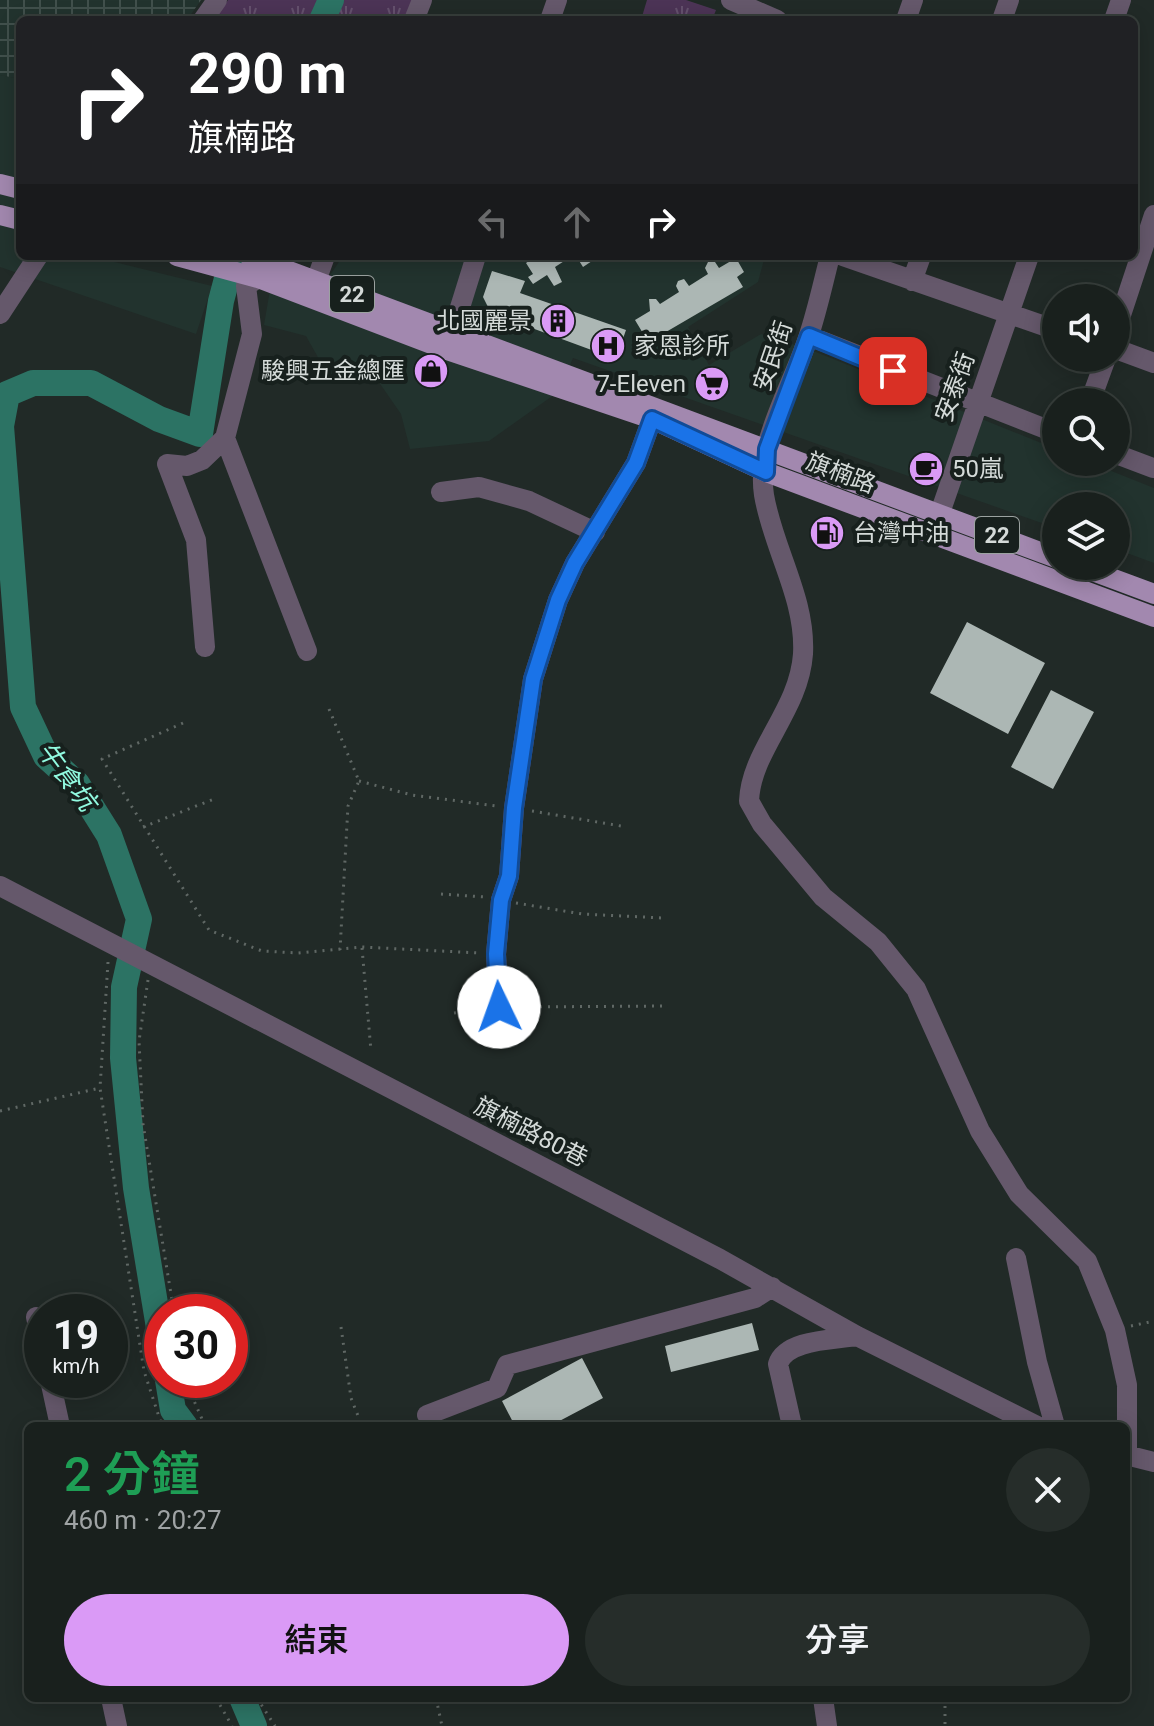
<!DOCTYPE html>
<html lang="zh-TW">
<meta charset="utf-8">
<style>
body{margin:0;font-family:Roboto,"Noto Sans TC",sans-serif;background:#262d2a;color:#f1f3f6;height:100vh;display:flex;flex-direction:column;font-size:30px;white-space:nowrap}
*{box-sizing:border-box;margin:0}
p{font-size:26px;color:#9fa3a4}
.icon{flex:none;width:44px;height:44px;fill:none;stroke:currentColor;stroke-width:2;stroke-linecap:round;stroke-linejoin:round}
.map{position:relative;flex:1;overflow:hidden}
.drawer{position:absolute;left:24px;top:1422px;width:1106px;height:280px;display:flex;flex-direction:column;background:#19201d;border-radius:12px;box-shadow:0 4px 20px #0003,0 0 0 2px #373e3b}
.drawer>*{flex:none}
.hud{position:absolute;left:16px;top:16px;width:1122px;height:244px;border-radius:12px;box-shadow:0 4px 20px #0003,0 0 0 2px #373e3b;background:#202124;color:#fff;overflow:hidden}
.fabs{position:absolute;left:1042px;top:284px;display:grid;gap:16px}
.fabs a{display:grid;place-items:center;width:88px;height:88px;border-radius:50%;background:#19201d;box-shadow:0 4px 20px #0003,0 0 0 2px #373e3b;font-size:40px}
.speed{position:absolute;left:24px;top:1294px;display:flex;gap:16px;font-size:40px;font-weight:700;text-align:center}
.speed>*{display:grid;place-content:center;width:104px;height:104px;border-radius:50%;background:#19201d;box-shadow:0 4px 20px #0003,0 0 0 2px #373e3b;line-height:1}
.speed small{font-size:20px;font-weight:400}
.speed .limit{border:12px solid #d22;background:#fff;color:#111}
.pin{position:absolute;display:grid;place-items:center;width:68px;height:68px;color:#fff;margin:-34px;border-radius:16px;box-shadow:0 4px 12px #0006}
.me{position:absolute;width:88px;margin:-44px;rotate:357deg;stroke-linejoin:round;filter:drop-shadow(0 0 6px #0008)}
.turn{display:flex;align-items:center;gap:28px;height:168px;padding:0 40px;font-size:36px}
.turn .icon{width:104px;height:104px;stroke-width:2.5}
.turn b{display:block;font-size:56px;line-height:68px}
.lanes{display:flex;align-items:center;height:76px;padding:0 40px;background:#0003;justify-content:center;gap:40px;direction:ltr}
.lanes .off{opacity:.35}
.round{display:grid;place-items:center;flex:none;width:84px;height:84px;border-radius:42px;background:#262d2a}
.head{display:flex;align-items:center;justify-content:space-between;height:136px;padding:0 40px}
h1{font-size:48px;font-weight:600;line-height:60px;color:#1e9e55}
.primary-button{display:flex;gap:16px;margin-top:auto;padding:16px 40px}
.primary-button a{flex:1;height:92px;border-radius:48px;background:#da9af6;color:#111;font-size:32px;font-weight:600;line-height:92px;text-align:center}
.primary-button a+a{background:#262d2a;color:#f1f3f6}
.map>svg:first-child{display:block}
.built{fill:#22332e}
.industrial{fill:url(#industrial-grid)}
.grass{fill:url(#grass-tufts)}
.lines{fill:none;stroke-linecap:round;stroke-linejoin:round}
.river{stroke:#2c7364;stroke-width:26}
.building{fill:#acb7b4}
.path{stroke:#606865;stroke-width:3;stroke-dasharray:2 6;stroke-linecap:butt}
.minor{stroke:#65586b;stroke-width:20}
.major{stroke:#a288af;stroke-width:20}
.route-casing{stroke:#114b97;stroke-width:20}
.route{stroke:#1a73e8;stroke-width:14}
.labels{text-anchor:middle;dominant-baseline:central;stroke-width:8;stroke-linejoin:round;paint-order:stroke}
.shield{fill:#17201d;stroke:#9ba2a0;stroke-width:2}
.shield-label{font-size:22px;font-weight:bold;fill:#d4dad8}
.poi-label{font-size:24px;fill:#d4dad8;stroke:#17201d;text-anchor:end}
.street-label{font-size:24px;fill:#d4dad8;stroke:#17201d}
.water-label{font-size:26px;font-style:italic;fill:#91fae0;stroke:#17201d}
</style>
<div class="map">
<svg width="1154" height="1726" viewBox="0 0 1154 1726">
<defs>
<pattern id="industrial-grid" width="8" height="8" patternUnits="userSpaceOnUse" patternTransform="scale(2)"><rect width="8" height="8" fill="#22332e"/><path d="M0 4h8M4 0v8" fill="none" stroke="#41504c"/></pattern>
<pattern id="grass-tufts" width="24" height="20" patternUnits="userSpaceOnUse" patternTransform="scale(2)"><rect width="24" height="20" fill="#4c3456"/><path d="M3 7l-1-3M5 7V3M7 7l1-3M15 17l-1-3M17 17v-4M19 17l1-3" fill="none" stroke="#65516e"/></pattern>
</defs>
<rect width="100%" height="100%" fill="#212a27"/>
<path class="built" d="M0 75 20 79V256H90L212 286 196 334 0 267Z
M343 256H765L758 282 688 327 709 365 761 334 811 350 1056 449V462H1089L1154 488V563L1116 549V506H1056V528L573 358 558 392 489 441 410 449 401 414 376 378 329 377 306 336 264 325 274 266 324 284Z"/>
<path class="industrial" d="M0 0H201L187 20H20V79L0 75Z"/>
<path class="grass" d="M228 0H413L406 20H214Z
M647 0H686L716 10 712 20H641Z"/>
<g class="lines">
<path class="river" d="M322 20 331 0
M162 1346 136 1188 123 1058 124 987 139 919 109 835 77 784 46 756 23 707 1 426 7 394 33 383H91L159 419 200 434 221 301 233 256
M168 1380 173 1410 185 1426
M242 1698 254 1726"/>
</g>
<path class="building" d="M536 256H572L555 267 562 282 554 286 547 275 533 284 528 277 533 274 526 263Z
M576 256H589L592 261 583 267Z
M736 258 744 272 737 277 743 287 654 339 649 332 644 335 635 320 650 311 649 299H656L660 304 679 292 676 286 678 281 684 279 689 286 708 274 705 268 708 262H715L719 268Z
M492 271 525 281 520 293 626 330 616 359 491 313 483 297Z
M967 622 1045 663 1008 734 930 693Z
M1051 690 1094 712 1053 789 1011 767Z
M752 1323 759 1350 671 1372 665 1346Z
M582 1358 603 1398 550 1426H515L502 1401Z"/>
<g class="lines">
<path class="path" d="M329 709 359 781 348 806 340 950
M183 723 102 759 209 930 262 951 298 953 362 947 480 953
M359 781 412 795 496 806
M532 811 621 826
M143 827 214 799
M441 894 485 897
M516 903 582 914 663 918
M362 948 371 1051
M108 962 100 1088 144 1371 162 1426
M148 980 139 1041 143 1124 174 1312
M516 1007 668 1006
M454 1013 485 1009
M0 1111 100 1088
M1131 1326 1154 1321
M341 1327 351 1398 362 1426
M185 1380 205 1426
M216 1698 232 1726
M257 1698 275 1726
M436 1698 442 1726
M945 1698V1726"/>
<path class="minor" d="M731 0 777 20
M203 20 217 0
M414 20 422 0
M550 20 557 0
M906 20 913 0
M1002 20 1009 0
M1114 20 1121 0
M830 256C823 283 817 312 808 338 792 387 756 443 764 495 773 549 806 598 803 654 799 711 751 750 749 801L762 824 823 897 878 942 916 989 980 1131 1019 1194 1087 1261 1115 1330 1127 1385V1455
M843 256 1056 330
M316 281 325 256
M912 281 921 256
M0 314 38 256
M1116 330 1154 215
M809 336 1056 433
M448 346 476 256
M1116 349 1154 363
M1090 402 1106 358
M225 438 307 651
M1116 454 1153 468
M441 492 479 487 529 501 595 532
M932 536 1029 256
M205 647 196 540 167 464 187 466 202 460 225 438 252 334 246 286 258 278
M0 886 720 1259 857 1336 1037 1426
M499 1007 496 954 501 900 509 876 514 808 533 679 558 600 575 563 636 463 652 419
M1016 1258 1037 1362 1055 1426
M36 1317 42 1346
M50 1380 60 1426
M427 1415 497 1388 507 1365 755 1298 772 1287
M792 1426 778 1364C786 1339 835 1340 857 1336
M1126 1455 1154 1462
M111 1698 117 1726
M823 1698 827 1726"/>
<path class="major" d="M0 184 20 189
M0 215 20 220
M177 256 258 278 447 350 652 419 766 472 1154 617
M249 256 1056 558
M1079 566 1154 594"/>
</g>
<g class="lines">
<g class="route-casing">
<path id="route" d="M499 1007 496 954 501 900 509 876 514 808 533 679 558 600 575 563 636 463 652 419 766 472 767 449 809 336 893 371"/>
</g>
<use href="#route" class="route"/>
</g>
<defs>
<g id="building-disc" transform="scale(1.8)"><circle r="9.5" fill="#da9af6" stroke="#17201d"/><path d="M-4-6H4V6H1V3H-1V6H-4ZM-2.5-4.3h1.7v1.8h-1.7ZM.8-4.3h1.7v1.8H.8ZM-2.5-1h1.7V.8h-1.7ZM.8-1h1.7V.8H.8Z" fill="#111"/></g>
<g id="hospital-disc" transform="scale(1.8)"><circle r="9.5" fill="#da9af6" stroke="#17201d"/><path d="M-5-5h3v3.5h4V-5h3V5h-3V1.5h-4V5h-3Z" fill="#111"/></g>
<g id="shop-disc" transform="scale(1.8)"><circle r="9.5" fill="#da9af6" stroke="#17201d"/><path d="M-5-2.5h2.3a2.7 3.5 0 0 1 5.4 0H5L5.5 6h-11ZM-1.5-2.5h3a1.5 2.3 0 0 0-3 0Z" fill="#111"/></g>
<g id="supermarket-disc" transform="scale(1.8)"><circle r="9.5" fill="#da9af6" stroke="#17201d"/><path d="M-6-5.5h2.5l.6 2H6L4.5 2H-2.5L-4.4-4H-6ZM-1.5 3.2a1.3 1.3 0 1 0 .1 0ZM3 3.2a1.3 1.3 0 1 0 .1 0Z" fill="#111"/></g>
<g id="cafe-disc" transform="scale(1.8)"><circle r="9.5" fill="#da9af6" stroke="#17201d"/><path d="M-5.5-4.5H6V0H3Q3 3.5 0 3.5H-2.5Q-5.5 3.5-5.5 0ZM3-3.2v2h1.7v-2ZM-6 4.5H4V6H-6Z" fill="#111"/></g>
<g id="fuel-disc" transform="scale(1.8)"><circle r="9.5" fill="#da9af6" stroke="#17201d"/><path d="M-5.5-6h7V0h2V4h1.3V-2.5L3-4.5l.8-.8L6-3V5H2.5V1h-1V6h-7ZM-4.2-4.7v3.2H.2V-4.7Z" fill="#111"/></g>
</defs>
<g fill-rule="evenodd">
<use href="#building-disc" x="558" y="321"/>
<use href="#hospital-disc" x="608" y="346"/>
<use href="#shop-disc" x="431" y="371"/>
<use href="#supermarket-disc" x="712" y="384"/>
<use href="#cafe-disc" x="926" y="469"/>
<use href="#fuel-disc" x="827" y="533"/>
</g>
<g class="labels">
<g class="shield">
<rect x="330" y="276" width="44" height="36" rx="6"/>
<rect x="975" y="517" width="44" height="36" rx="6"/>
</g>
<g class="shield-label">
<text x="352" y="294">22</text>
<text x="997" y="535">22</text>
</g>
<g class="poi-label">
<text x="532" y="321">北國麗景</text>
<text x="634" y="346" text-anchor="start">家恩診所</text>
<text x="405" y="371">駿興五金總匯</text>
<text x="686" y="384">7-Eleven</text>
<text x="952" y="469" text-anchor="start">50嵐</text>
<text x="853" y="533" text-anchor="start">台灣中油</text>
</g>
<g class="street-label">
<text transform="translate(773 356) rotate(-71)">安民街</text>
<text transform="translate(955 387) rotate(-70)">安泰街</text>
<text transform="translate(841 473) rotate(21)">旗楠路</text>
<text transform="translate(531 1132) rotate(27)">旗楠路80巷</text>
</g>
<g class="water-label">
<text transform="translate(67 776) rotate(53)">牛食坑</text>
</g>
</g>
</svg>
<div class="fabs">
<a><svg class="icon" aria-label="sound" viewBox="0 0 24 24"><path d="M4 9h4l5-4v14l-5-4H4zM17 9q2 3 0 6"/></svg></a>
<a><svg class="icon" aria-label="search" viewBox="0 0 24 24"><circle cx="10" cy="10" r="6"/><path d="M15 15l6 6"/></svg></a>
<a><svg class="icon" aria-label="layers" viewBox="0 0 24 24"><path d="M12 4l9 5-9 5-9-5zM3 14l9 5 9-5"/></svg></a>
</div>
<div class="speed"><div>19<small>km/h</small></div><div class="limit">30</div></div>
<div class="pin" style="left:893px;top:371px;background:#d93025"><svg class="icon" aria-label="arrive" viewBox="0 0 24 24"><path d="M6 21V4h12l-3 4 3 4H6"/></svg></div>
<svg class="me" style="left:499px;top:1007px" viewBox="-20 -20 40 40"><circle r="19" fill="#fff"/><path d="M0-13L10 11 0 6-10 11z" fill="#1a73e8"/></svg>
<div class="hud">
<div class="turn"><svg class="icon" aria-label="right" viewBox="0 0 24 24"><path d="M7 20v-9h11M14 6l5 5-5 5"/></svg><div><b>290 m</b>旗楠路</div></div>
<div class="lanes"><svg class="icon off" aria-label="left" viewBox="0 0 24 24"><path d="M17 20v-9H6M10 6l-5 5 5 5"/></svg><svg class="icon off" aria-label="ahead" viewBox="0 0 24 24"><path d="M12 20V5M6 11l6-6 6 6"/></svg><svg class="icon" aria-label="right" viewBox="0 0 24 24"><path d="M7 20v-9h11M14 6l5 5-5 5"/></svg></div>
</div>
<section class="drawer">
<div class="head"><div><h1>2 分鐘</h1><p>460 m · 20:27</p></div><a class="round"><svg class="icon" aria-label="close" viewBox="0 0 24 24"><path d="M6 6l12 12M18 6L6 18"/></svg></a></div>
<div class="primary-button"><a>結束</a><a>分享</a></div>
</section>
</div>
